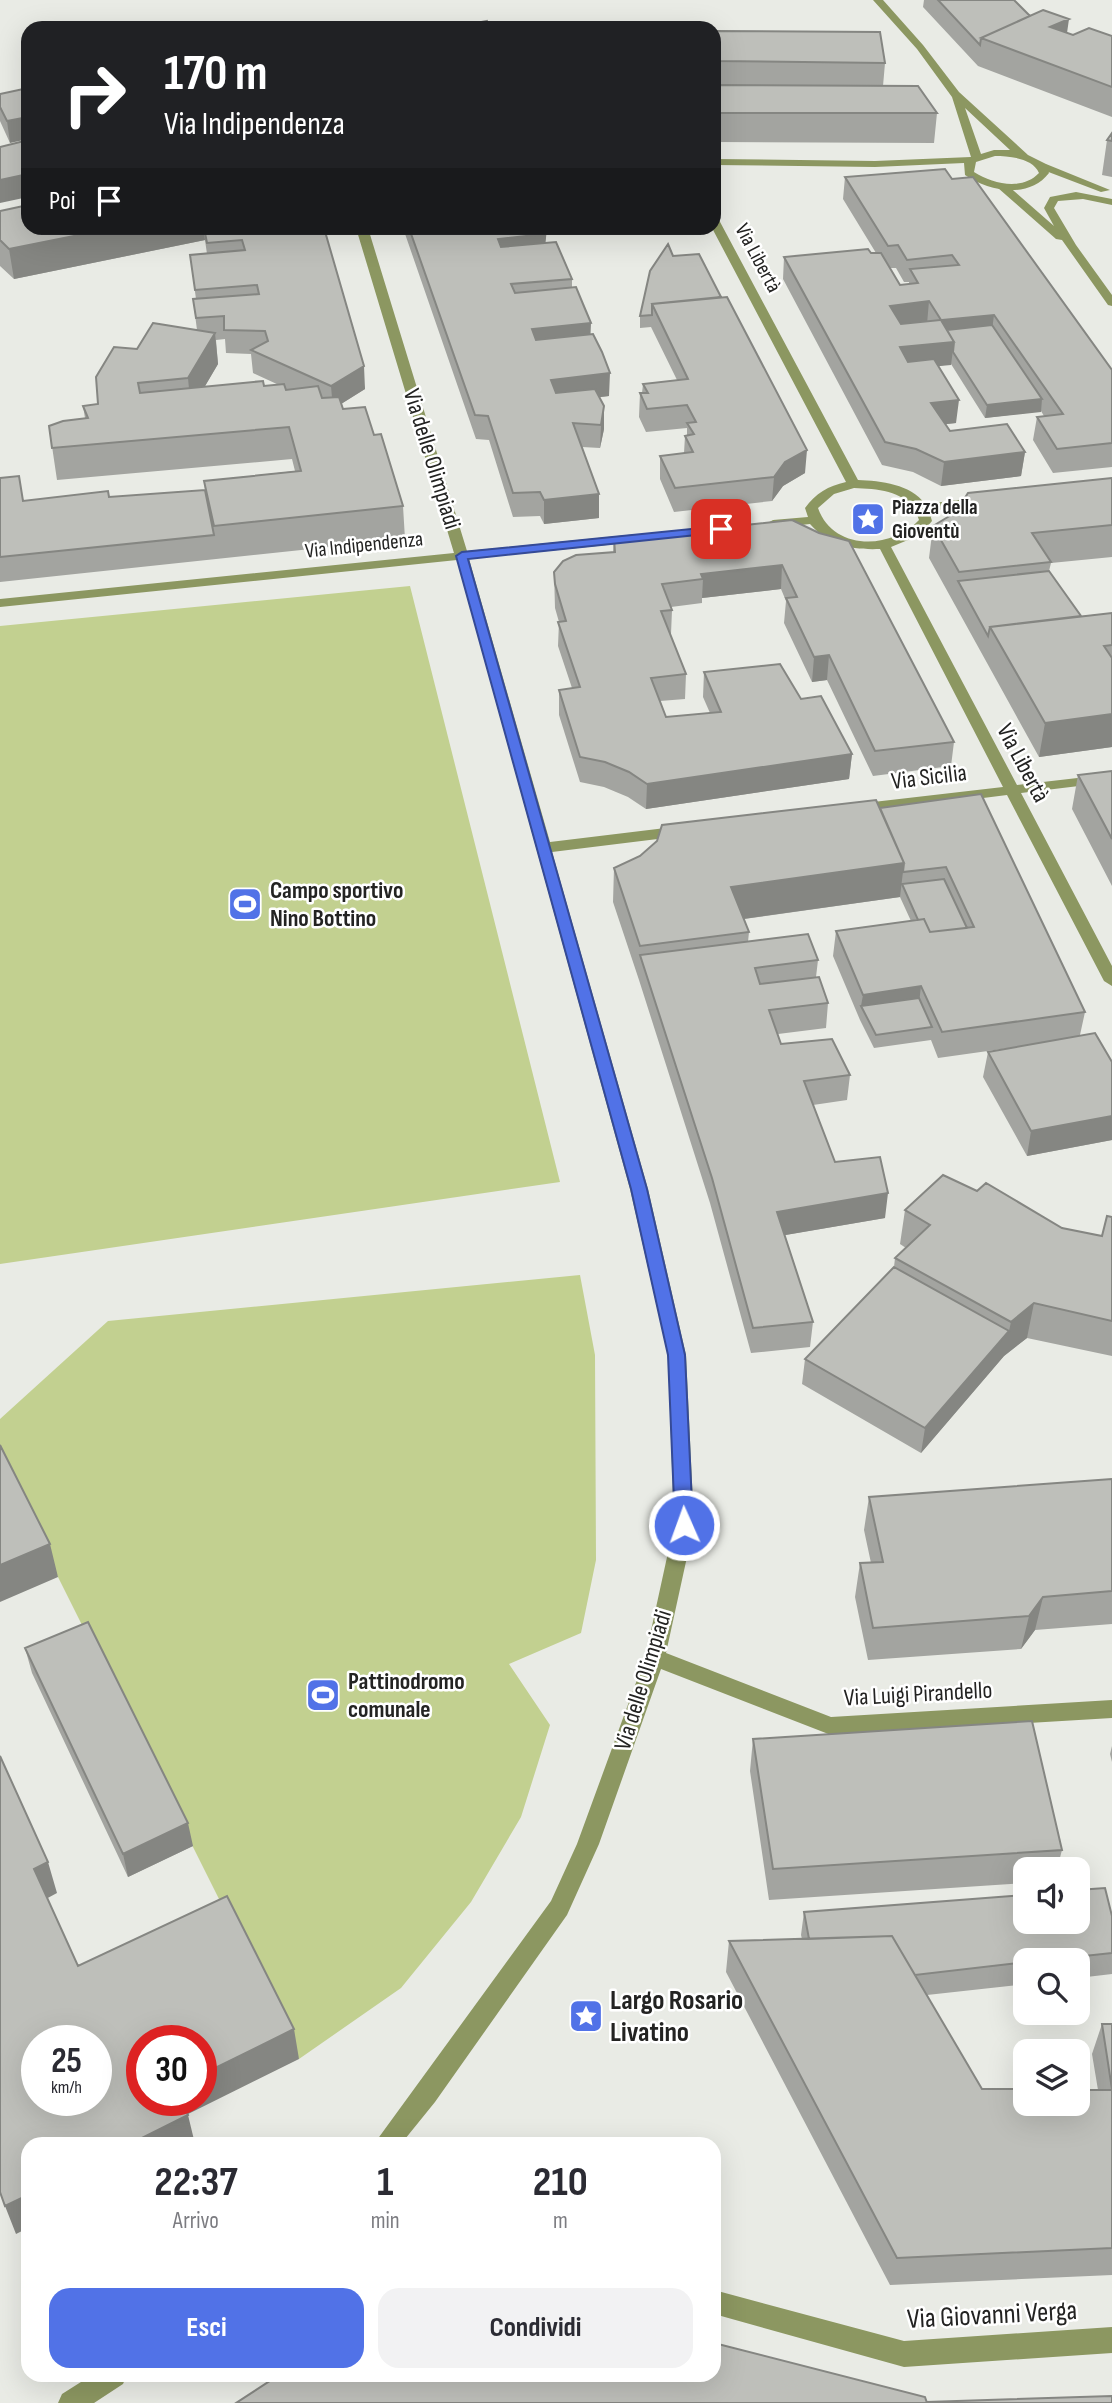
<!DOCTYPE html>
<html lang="it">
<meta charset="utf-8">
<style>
body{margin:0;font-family:"Sofia Sans Condensed",sans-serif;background:#f2f2f3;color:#2b2b33;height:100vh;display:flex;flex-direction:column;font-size:26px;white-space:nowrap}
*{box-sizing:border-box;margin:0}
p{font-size:23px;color:#7c7c81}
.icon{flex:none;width:38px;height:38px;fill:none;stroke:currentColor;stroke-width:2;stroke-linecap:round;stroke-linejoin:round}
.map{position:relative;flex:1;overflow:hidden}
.details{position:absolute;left:21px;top:2137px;width:700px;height:245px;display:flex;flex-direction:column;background:#fff;border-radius:21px;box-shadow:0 7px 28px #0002}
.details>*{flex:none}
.top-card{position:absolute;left:21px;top:21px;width:700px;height:214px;border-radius:21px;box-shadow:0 7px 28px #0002;background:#202124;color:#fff;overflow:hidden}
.tools{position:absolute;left:1013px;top:1857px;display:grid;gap:14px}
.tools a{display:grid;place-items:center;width:77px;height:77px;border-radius:14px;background:#fff;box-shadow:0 7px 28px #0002;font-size:35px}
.speed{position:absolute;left:21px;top:2025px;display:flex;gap:14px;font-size:35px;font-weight:700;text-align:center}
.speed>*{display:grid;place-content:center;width:91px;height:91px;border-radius:50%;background:#fff;box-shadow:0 7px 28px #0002;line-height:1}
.speed small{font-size:18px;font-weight:400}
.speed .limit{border:10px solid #d22;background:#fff;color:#111}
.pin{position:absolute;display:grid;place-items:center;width:60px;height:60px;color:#fff;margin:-30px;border-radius:14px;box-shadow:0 4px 10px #0006}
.me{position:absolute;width:77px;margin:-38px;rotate:358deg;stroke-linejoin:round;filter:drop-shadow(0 0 5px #0008)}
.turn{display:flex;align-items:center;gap:24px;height:147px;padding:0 28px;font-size:32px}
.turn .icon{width:91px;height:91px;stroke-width:2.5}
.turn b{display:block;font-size:49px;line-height:60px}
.then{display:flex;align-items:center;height:66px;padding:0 28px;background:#0003;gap:14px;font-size:26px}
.eta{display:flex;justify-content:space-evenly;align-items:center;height:119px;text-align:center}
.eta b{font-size:42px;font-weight:700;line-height:49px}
.primary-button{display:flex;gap:14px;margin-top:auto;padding:14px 28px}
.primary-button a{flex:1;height:80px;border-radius:21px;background:#5172e7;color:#fff;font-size:28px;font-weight:700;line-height:80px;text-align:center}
.primary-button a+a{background:#f2f2f3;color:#2b2b33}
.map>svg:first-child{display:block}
.green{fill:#c2d090}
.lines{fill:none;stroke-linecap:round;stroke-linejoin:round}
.minor{fill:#8c9761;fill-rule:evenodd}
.tertiary{fill:#8c9761;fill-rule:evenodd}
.wall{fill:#a3a4a0;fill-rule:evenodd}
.shaded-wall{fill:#858682}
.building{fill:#bebfba;stroke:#858682;stroke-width:2;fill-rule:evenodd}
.route{fill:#5172e7;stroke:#354a96;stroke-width:2}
.labels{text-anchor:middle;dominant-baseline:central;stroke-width:5;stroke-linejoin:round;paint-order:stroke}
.far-street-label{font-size:21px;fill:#232322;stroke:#fff}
.far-poi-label{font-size:21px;font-weight:bold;fill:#232322;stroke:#fff;text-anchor:start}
.street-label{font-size:24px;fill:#232322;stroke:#fff}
.poi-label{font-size:24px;font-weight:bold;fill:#232322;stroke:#fff;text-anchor:start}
.near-poi-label{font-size:28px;font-weight:bold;fill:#232322;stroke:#fff;text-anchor:start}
.near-street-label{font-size:28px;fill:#232322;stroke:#fff}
</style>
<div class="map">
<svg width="1112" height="2403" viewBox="0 0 1112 2403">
<rect width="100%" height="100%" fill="#e9ebe5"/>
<path class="green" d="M410 586 560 1182 0 1264V626Z
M580 1275 595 1355 596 1560 581 1633 509 1664 550 1725 521 1817 471 1902 401 1988 299 2059 0 1461V1419L108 1321Z"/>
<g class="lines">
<path class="minor" d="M1038 164H1046L1110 190 1101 192 1038 168Z
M998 184H1006L1054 226 1044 208 1050 197 1076 192 1112 199V205L1083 199 1058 201 1054 208 1076 245 1112 295V306L1108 305 1062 240 1056 239 998 188Z
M714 217 719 220 858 480C881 481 911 484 925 504L983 497 989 501 983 505 929 511 932 521 920 535 891 547 1017 785 1112 774V782L1021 793 1112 966V986L1104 981 1007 795 856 814 849 809 856 804 1003 787 880 549C852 550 829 546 810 524L773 528 766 524 773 520 808 517 805 508C816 493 828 486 846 482L712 228ZM854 488C881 489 910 491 919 520 891 550 833 551 818 508L834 494Z
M356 228H368L467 551 637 534 644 538 637 542 469 559 550 842 682 826 690 831 682 836 552 852 648 1189 686 1355 694 1525 666 1653 831 1717 1112 1700V1718L831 1735 661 1669 599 1844 567 1915 435 2102 401 2144H374L551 1901 577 1844 645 1658 674 1525 668 1355 630 1189 457 560 0 607V599L454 553Z
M714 2290 904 2341 1112 2327V2353L904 2367 714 2314Z
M92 2375H127L123 2384 94 2403H58L62 2394Z"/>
<path class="tertiary" d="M873 0H883L923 45 959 92 1028 155 1046 164 1049 173C1029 199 990 192 965 175L964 163 875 167 714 165V159L875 161 971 157 952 97 917 49ZM965 108 1010 150H994L981 154ZM995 156C1009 156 1033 158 1039 173 1022 191 993 184 974 172L976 162Z"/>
</g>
<path class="wall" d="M924 0H1014L1030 16 1067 33 1073 35 1112 36V117L978 66 923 7Z
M714 31 885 63 883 86 937 113 934 143 714 142Z
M28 88 10 143 0 121V94Z
M1112 133V177L1102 175 1107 140Z
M845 177 952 179 1112 370V467L1053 473 1033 440 1037 417 1044 416 1041 411 985 418 951 364 938 366 956 423 946 424 950 431 1025 452 1021 476 941 486 913 472 882 465 783 279 784 257 876 253 843 199ZM890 268H896L904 282H909V284L900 285Z
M0 211 28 228H324L365 389 341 404 343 409 374 435 403 506 405 539 0 582V478L23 501 109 497 205 490 204 481 295 471 292 459 57 480 49 426 85 418 83 406 98 404 137 349 197 330 193 299H196L190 255 207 254 205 240 14 279 0 266ZM225 339 226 353 251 354 253 373 279 385 264 386H205L218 364 216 340Z
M403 228H547L545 243 572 279V288L590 334 609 396 600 397 604 406V429L600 448 582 447 599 494V518L544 524 540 516 513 517 489 440 476 439Z
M576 228H614L578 231Z
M673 256 805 473 783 486 772 501 674 512 660 479V456L684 453 685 436H687V428L646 432 639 417 640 393H642L643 384 677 380 651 327 640 328V316Z
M1112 478V557L1051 563 1049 571 1081 616 1112 613V747L1039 757 929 558 933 526Z
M792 520 954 742 951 766 873 776 827 680 812 682 784 623 786 601 781 589 702 598V603L671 607 672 610 671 634H670L686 674 685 699 660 701 666 717 710 713 703 697 704 672 801 699 852 754 849 779 646 809 628 797 604 787 580 782 559 715V690L572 688 558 646 559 622 555 608 554 572 613 552 614 539Z
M1112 771V886L1072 809 1078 775Z
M981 794 1085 1012 1080 1035 1112 1062V1140L1027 1156 983 1077 988 1052 1024 1046 938 1058 931 1040 874 1048 860 1020 833 956 836 931 911 921 900 897 744 919 749 932 748 942 818 960 816 977 828 1003 826 1028 778 1034 781 1044 850 1075 847 1100 813 1105 835 1162 885 1218 785 1235 813 1322 810 1347 751 1353 710 1203 639 980 613 902 614 868 880 808Z
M977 1191 1062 1228 1102 1236 1112 1217V1356L1027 1338 1004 1356 921 1453 802 1384 805 1359 894 1267 895 1258 906 1248 900 1244 905 1210Z
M1112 1479V1624L1035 1630 1021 1649 868 1660 855 1597 860 1563H871L864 1530 869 1497Z
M25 1648 193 1846 128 1877 32 1673Z
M753 1739 1062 1850 1057 1869H1026V1883L769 1900 750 1771Z
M1112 1746V1762L1110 1754Z
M804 1912 1112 1916V1974L1078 1978V1960H1026V1984L927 1995 982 2089 1098 2090 1092 2054 1102 2024H1112V2275L890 2285 726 1972 729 1941 802 1939 801 1935Z"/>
<path class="shaded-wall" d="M1069 19 1065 47 1050 27Z
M28 117V139L10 143 7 121Z
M28 174V197L0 203V180Z
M114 228H203L205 240 14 279 9 249Z
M545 228H547L544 257 498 262V239Z
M929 301 927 324 887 329 890 306Z
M994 315 991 338 947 342 941 320Z
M591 323 590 346 533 352 532 329Z
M215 333 218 364 191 410 188 378Z
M954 342 951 365 897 370 900 347Z
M364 366 365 389 333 409 331 386Z
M610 373 609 396 551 403V380Z
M1042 399 1041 412 985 418 987 405Z
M959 400 956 423 929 426 931 403Z
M604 406V429L600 448 601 425Z
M807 450 805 473 783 486 772 501 774 477 785 462Z
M1025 452 1021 476 941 486 944 462Z
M599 494V518L544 524V500Z
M782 565 781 589 702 598 703 579 701 574Z
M829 655 827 680 812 682 814 657Z
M1112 714V747L1039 757 1045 723Z
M852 754 849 779 646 809 647 784Z
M904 863 900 897 729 921 731 887Z
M921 986 918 1012 861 1006 863 995Z
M1112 1116V1140L1027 1156 1031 1131Z
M888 1193 885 1218 774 1237 777 1212Z
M1034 1303 1027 1338 1004 1356 921 1453 925 1428 1009 1331 1011 1322Z
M50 1544 58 1577 0 1602V1565Z
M1043 1597 1035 1630 1021 1649 1029 1616Z
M188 1823 193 1846 128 1877 123 1854Z
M48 1862 57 1893 44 1900 34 1869Z
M294 2029 299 2059 182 2117 177 2100H201V2075Z
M188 2115 195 2144H130Z
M28 2195V2228L16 2234 5 2206Z"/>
<path class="building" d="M938 0H1014L1030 16 981 38 980 45Z
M1043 10 1069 19 1050 27 1073 35 1089 28 1112 36V87L981 38Z
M487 21 490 28H450Z
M714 31 880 32 885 63 714 61Z
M714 85 918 86 937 113H714Z
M28 88V117L7 121 0 107V94Z
M1112 133V141L1107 140Z
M28 140V174L0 180V147Z
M945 169 952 179 973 177 1112 370V443L1057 449 1037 417 1063 414 994 315 941 320 954 342 900 347 908 362 934 359 959 400 931 403 950 431 1007 424 1025 452 944 462 916 449 885 442 784 257 868 249 871 253H881L900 285 918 283 910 269 959 265 952 255 907 260 898 245 888 246 845 177ZM929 301 941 320 901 324 890 306Z
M28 205V228H114L9 249 0 240V211Z
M204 228H324L364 366 331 386 251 350 268 341 265 331 224 330V316L196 318 193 299 259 294 257 285 195 290 190 255 245 250 242 240 207 243Z
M409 228H545L544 234 498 239 501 247 556 242 572 279 511 284 515 293 576 287 583 304 591 323 532 329 536 340 593 334 602 352 610 373 551 380 556 393 595 389 604 406 601 425 573 423 599 494 544 500 540 492 513 493 488 416 475 415Z
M668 244 673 256 699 254 721 297 652 304V315L640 316 650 271Z
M727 297 807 450 785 462 774 477 675 488 660 456 693 452 685 436 694 434 687 423 696 422 687 405 647 409 640 393H648L643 384 688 379 652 304Z
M153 323 215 333 188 378 138 383 140 393 263 381 264 386 284 384 286 390 318 386 322 398 339 397 343 409 365 407 374 435 381 434 403 506 214 526 204 481 301 471 289 427 52 448 49 426 63 421 88 418 83 406 98 404 96 377 114 347 137 349Z
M992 325 1042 399 987 405 953 352 954 342 947 330Z
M19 476 23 501 108 491 109 497 205 490 214 535 0 557V478Z
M1112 478V525L1032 533 1051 562 959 572 933 526 956 512 968 493Z
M792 520 819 533 849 541 954 742 875 751 829 655 814 657 786 598 797 597 782 565 701 574 703 579 662 584 672 610 661 611 686 674 651 678 666 717 721 712 704 672 780 664 801 699 821 696 852 754 647 784 629 772 605 762 580 757 559 690 580 687 558 622 566 621 555 584 554 572 563 561 576 555 615 552 614 539Z
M1049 571 1081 616 990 627 988 636 958 581Z
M1112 613V645L1104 646 1112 658V714L1045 723 990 627Z
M1112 771V839L1078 775Z
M981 794 1085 1012 942 1032 921 986 863 995 836 931 924 919 930 932 974 927 946 867 903 872 904 863 880 808Z
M876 800 904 863 731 887 749 932 640 946 614 868 640 856 657 841 662 825Z
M944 879 967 928 930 932 924 919 918 920 902 884Z
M808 934 818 960 755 968 760 984 819 977 828 1003 769 1010 781 1044 832 1039 850 1075 804 1081 835 1162 880 1157 888 1193 777 1212 813 1322 753 1328 712 1178 640 955Z
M919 998 932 1027 876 1035 861 1006Z
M1095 1033 1112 1062V1116L1031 1131 988 1052Z
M943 1175 977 1191 986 1183 1062 1228 1102 1236 1107 1216 1112 1217V1321L1034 1303 1011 1322 895 1258 930 1225 905 1210Z
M894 1267 1009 1331 925 1428 805 1359Z
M0 1445 50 1544 0 1565Z
M1112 1479V1591L1043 1597 1029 1616 873 1628 860 1563 883 1562 869 1497Z
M88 1622 188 1823 123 1854 25 1648Z
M1032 1721 1062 1850 773 1869 753 1739Z
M0 1756 48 1862 34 1869 78 1966 227 1896 294 2029 201 2075V2040H142V2100H181L188 2115 130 2144H28V2195L5 2206 0 2192ZM37 2040H96V2100H37Z
M1105 1888 1112 1916V1953L1047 1960H1026V1962L915 1975 892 1936 809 1939 804 1912 1026 1895V1922H1078V1890Z
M892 1936 982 2089H1026V2104H1078V2090H1112V2248L897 2258 729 1941Z
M1102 2024H1112V2089Z
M714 2343 925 2397 927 2403H236L279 2375H714Z
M1112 2396V2403H927V2402Z"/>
<path class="route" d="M721 526 727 529 725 532 468 559 647 1189 685 1355 693 1525 690 1530 684 1532 677 1530 675 1525 668 1355 631 1189 456 556 462 552Z"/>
<defs>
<g id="sight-square" transform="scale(1.75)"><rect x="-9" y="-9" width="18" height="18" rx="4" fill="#5172e7" stroke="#fff"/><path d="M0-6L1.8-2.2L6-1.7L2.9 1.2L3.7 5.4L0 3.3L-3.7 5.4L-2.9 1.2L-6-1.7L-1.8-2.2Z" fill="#fff"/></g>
<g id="stadium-square" transform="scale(1.75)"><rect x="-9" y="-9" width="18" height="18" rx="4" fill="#5172e7" stroke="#fff"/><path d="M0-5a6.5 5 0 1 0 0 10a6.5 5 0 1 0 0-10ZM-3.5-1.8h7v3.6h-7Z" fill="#fff"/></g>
</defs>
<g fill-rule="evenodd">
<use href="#sight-square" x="868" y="519"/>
<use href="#stadium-square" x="245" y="904"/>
<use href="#stadium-square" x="323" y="1695"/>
<use href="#sight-square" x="586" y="2016"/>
</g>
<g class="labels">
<g class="far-street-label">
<text transform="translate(758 258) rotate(62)">Via Libertà</text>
<text transform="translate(364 545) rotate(-6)">Via Indipendenza</text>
</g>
<g class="far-poi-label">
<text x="892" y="507">Piazza della<tspan x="892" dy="24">Gioventù</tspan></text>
</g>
<g class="street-label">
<text transform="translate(432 459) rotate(73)">Via delle Olimpiadi</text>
<text transform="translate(1023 763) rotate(62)">Via Libertà</text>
<text transform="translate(929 777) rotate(-7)">Via Sicilia</text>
<text transform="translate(643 1680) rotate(-73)">Via delle Olimpiadi</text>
<text transform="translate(918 1694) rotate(-3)">Via Luigi Pirandello</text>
</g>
<g class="poi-label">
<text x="270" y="890">Campo sportivo<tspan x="270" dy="28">Nino Bottino</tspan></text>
<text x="348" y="1681">Pattinodromo<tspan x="348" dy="28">comunale</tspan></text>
</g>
<g class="near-poi-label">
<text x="610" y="2000">Largo Rosario<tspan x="610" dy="32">Livatino</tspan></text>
</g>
<g class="near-street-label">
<text transform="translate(992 2315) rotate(-3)">Via Giovanni Verga</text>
</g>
</g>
</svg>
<div class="tools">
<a><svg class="icon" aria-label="sound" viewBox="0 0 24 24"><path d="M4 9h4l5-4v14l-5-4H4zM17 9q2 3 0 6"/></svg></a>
<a><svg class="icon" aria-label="search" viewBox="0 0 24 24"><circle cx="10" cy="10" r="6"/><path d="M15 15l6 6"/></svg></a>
<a><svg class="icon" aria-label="layers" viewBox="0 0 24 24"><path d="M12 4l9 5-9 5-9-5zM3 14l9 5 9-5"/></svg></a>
</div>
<div class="speed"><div>25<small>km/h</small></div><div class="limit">30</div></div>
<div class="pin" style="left:721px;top:529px;background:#d93025"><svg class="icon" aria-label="arrive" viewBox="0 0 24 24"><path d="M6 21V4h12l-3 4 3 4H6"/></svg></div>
<svg class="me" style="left:684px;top:1525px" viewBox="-20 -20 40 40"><circle r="17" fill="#5172e7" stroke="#fff" stroke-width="3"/><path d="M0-11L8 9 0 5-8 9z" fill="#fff"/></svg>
<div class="top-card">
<div class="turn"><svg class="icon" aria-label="right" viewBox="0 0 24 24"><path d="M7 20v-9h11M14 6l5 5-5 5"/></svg><div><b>170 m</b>Via Indipendenza</div></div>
<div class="then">Poi<svg class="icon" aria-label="arrive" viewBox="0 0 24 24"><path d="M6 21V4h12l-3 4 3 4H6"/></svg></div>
</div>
<section class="details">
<div class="eta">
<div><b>22:37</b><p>Arrivo</p></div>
<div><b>1</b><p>min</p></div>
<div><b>210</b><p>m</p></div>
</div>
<div class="primary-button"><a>Esci</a><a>Condividi</a></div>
</section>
</div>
